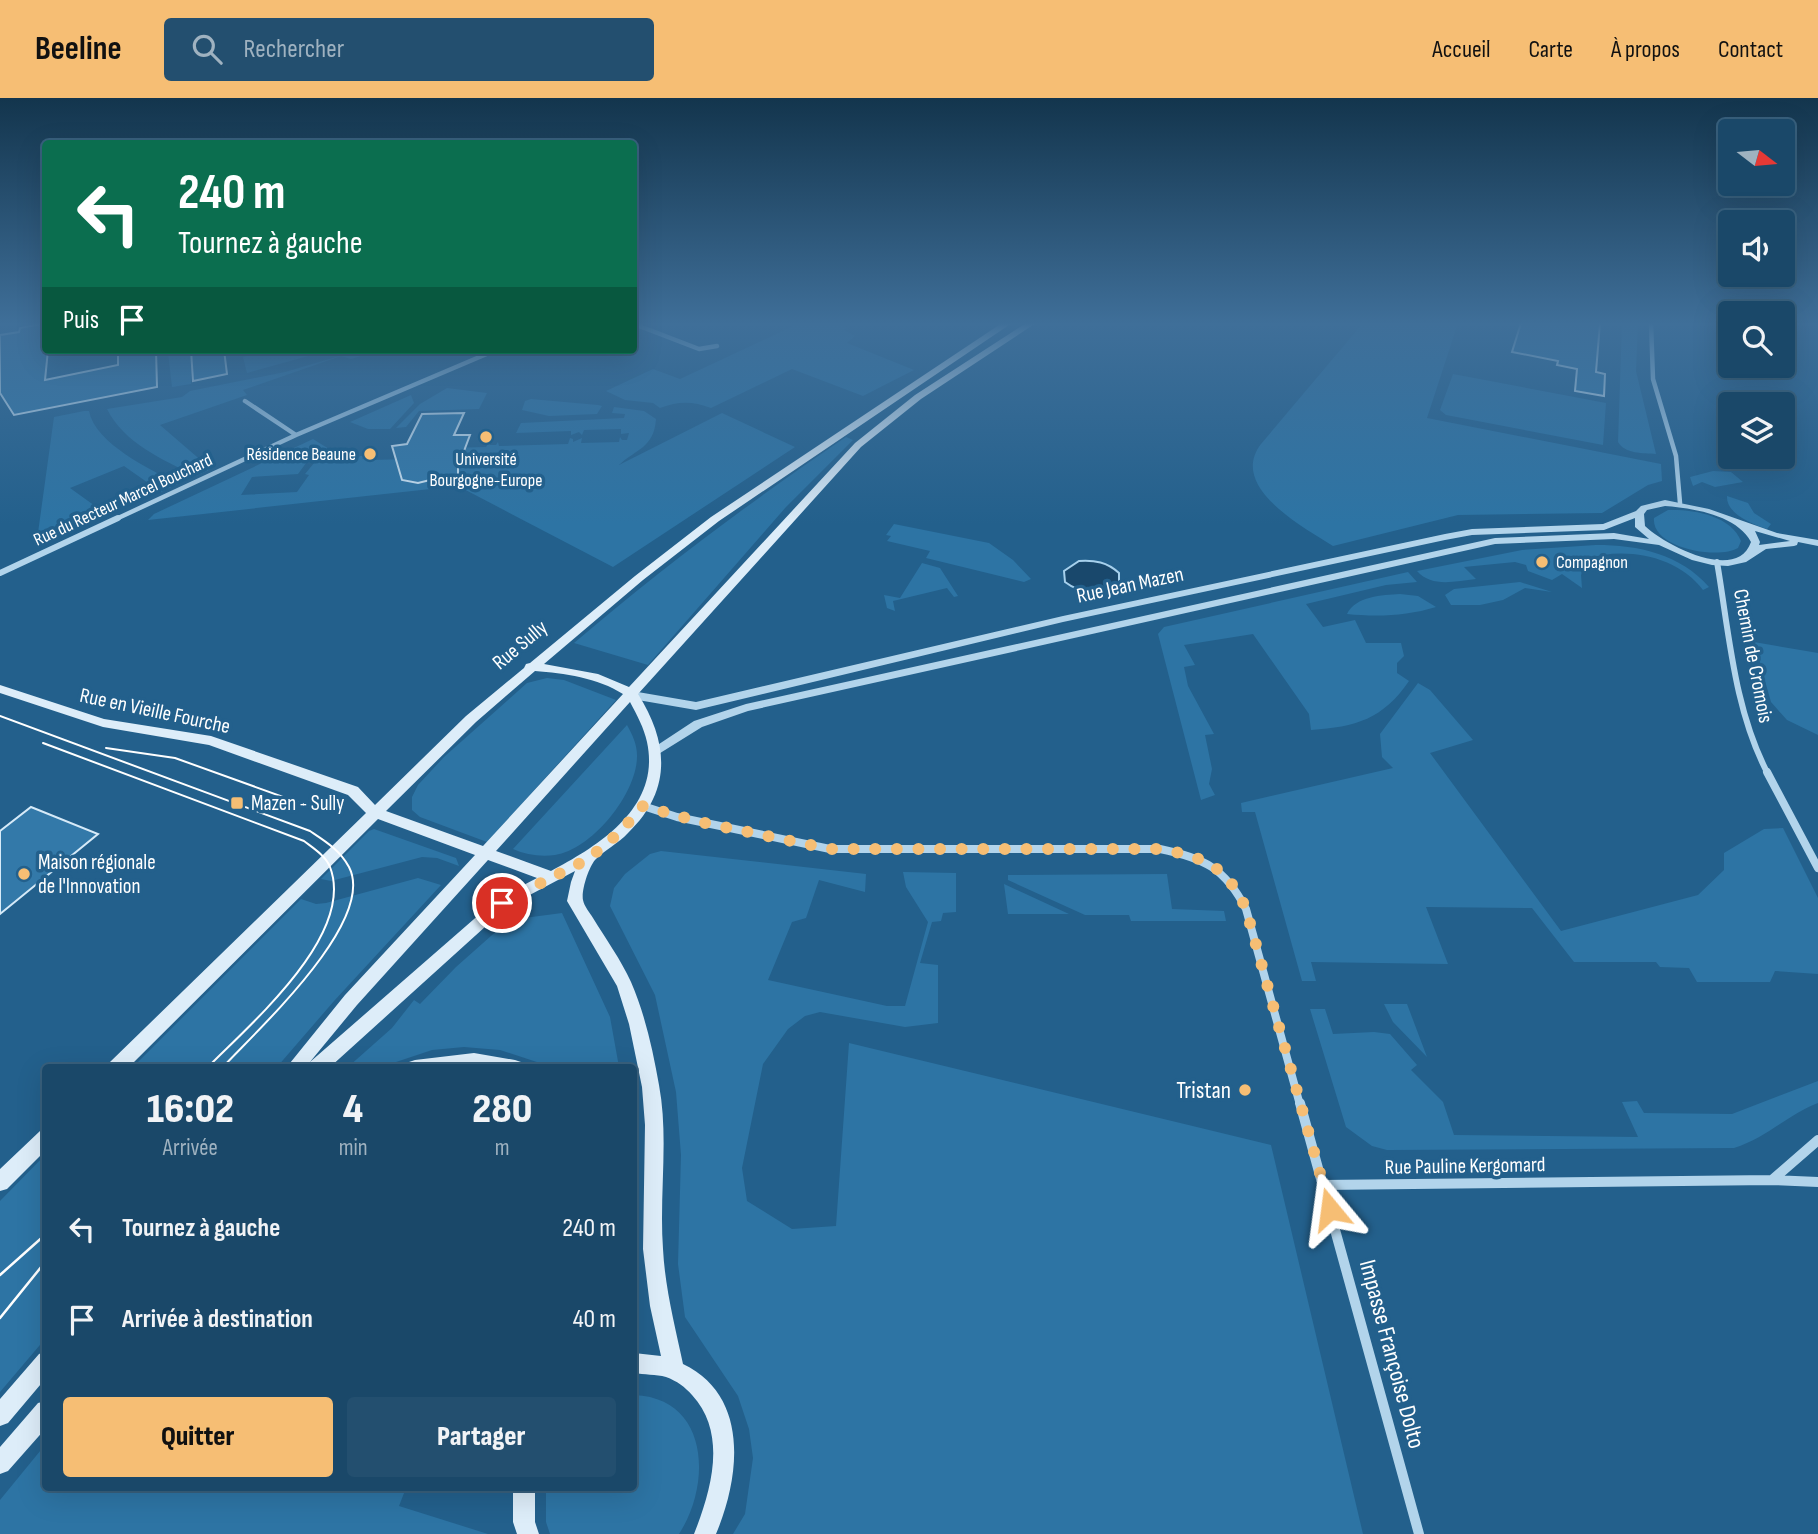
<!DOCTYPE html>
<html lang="fr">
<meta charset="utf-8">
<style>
body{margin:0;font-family:"Sofia Sans Condensed",sans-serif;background:#234f6f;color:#f1f3f6;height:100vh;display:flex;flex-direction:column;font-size:26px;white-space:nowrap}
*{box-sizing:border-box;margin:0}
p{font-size:23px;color:#9fb2c0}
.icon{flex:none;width:38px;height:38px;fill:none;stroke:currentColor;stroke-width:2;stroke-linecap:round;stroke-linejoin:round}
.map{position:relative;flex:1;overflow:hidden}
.panel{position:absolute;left:42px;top:966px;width:595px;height:427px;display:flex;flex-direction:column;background:#1a4869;border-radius:7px;box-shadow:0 7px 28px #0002,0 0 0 2px #38607d}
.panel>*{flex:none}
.top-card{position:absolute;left:42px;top:42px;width:595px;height:214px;border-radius:7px;box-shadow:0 7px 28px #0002,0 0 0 2px #38607d;background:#0b6e4f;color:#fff;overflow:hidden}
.needle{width:46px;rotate:106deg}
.controls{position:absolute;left:1718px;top:21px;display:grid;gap:14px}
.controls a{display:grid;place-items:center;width:77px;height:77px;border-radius:7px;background:#1a4869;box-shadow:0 7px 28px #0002,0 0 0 2px #38607d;font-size:35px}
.pin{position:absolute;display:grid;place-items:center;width:60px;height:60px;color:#fff;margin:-30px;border:4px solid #fff;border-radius:50%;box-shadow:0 2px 7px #0007}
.me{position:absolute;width:77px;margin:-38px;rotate:344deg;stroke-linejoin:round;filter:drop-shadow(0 0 5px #0008)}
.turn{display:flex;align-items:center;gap:24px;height:147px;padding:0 21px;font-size:32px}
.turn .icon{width:91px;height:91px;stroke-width:2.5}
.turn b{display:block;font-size:49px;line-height:60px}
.then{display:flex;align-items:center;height:66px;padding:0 21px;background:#0003;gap:14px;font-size:26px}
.eta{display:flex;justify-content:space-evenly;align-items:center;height:119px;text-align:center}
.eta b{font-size:42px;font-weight:800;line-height:49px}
.button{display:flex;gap:14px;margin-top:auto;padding:14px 21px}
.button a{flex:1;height:80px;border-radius:7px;background:#f6be74;color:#111;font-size:28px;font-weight:800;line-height:80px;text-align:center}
.button a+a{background:#234f6f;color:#f1f3f6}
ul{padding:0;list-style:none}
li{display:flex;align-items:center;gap:21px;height:91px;padding:0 21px}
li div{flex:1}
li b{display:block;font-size:26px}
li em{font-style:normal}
header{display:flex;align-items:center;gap:42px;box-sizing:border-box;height:98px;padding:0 35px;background:#f6be74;color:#111}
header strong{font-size:33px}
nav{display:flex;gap:38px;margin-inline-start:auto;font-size:24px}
.search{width:490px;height:63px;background:#234f6f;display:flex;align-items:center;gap:18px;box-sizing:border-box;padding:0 24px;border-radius:7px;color:#9fb2c0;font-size:26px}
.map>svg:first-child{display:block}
.green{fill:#2d74a4}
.water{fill:#19486c;stroke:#a6d0ec;stroke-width:2}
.building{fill:#3379a9;stroke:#d6eaf8;stroke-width:2}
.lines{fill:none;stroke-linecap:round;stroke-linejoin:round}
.minor-far3{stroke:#b2d4eb;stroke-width:4.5}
.minor-far2{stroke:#b2d4eb;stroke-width:6}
.minor-far1{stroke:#b2d4eb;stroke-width:8}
.minor{stroke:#b2d4eb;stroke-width:10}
.tertiary{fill:#b2d4eb;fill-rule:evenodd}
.secondary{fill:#ddedf9;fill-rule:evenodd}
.tram-far1{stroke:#fff;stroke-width:2}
.tram{stroke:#fff;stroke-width:2.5}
.route{stroke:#f6be74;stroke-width:12;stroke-dasharray:0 21.6}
.poi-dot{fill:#f6be74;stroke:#23608c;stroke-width:2.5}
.labels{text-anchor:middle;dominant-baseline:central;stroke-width:7;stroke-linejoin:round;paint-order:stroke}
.far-poi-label{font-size:18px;fill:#fff;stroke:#23608c;text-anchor:end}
.far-street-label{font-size:18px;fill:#fff;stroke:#23608c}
.street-label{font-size:21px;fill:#fff;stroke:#23608c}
.poi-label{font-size:21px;fill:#fff;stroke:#23608c;text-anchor:start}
.near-poi-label{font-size:24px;fill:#fff;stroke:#23608c;text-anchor:end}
.near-street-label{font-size:24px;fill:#fff;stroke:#23608c}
</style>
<header>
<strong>Beeline</strong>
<div class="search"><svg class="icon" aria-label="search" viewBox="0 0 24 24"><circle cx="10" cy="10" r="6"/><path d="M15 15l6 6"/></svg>Rechercher</div>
<nav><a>Accueil</a><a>Carte</a><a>À propos</a><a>Contact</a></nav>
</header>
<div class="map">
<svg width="1818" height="1436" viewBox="0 0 1818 1436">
<rect width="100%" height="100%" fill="#23608c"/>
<path class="green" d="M800 225H835L847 230 844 232 855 238 847 245 914 272 863 298 792 271 711 310C692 303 679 303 660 310L653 305 625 302 606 293 653 271 680 281Z
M1363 225H1458L1427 320 1661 366 1662 383 1648 387 1602 415 1458 417 1333 448C1303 429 1228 389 1261 346Z
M1622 225H1638L1636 273 1656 356C1643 355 1625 356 1618 344Z
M191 252V286L172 289 168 255Z
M274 252H330L247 275 243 259Z
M350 255 361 258 351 261 341 258 243 292 247 297 160 327 211 371 196 378C163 362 124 345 107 311L182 299 190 293 285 274Z
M1453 276 1606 305 1603 347 1446 317 1440 312Z
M447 290 487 295 479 311 419 313 406 329 396 330 420 306Z
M411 297 414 305 390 331H368L350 324Z
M531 301 598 307 602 308 597 316 549 318 522 312 525 303Z
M614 309 644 313 656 321C654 350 636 351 619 367L722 315 795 349 613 469 458 388 148 422 154 416 313 341 329 351 325 356 312 357 298 376 252 379 241 397 297 394 309 377 305 376 319 359H323L321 364 356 363 360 358H364L362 361 371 357 369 362 412 361 403 382 418 385 438 378V383L445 385 457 381V367L462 362 449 350 486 349 489 344 490 347H496L498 344 499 348 568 346 570 340 573 341V344L582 340 581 345 619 344 620 339 622 342H627L629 335 621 336V331L584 332 582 337 579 334 571 337V333L516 335 521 325 624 320 625 316 612 315Z
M84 313H89C95 346 152 372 178 386L161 394 124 368 70 390 109 418 46 441 37 442 54 319Z
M846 339 853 342 786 409 648 567 574 545C661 471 751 403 846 339Z
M1713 373 1731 374 1743 384 1715 389 1702 384 1693 388 1690 379Z
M1727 398 1748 405 1754 415 1771 426 1767 431C1752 426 1726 416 1727 398Z
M1668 412C1692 411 1731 417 1741 443L1738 450C1718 462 1651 450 1654 420Z
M894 426 989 445 1013 462 1031 481 1024 484 926 460 930 453 887 443 891 438 886 437Z
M1596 447C1639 447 1680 456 1709 489L1703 492C1678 458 1625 448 1586 461L1581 477 1582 490 1562 476 1552 482 1528 473 1526 467 1515 464 1464 469 1476 481C1455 483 1432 490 1417 473L1522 452Z
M922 465 940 470 958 498 954 499 947 490 893 503 895 513 887 510 884 497 900 500Z
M1408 474 1417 484 1386 487 1306 506 1323 529 1355 522 1366 545H1401L1404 558 1397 565V575L1409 583C1383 621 1356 629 1311 632L1309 616 1253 536 1184 547 1195 567 1184 569 1188 588 1214 636 1205 637 1212 671 1209 686 1215 697 1201 702 1158 536 1164 529Z
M1520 484 1552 494 1525 490 1503 502 1480 507H1451L1445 497 1454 491Z
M1400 496 1418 498 1436 509C1407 518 1377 519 1347 516 1356 498 1382 497 1400 496Z
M1754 544 1818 555V637L1787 622 1771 604Z
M547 580 564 582 616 602 487 744 420 719 412 712V699L418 687 444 659 527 585Z
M1418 585 1430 592 1473 642 1430 655 1561 833 1698 797 1724 772V755L1764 731 1783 730 1818 800V876L1775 873 1770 884H1697L1689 870 1660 869 1656 864H1574L1532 810 1426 809 1448 866 1311 864 1316 883H1302L1255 714H1242L1241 705 1393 670 1382 659 1380 636Z
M627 627C632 636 637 646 637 657 638 694 593 751 555 757 541 759 526 757 513 751Z
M374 731 456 760 459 768 437 760 422 759 331 783 321 781 369 733Z
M661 753 866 776 865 794 819 782 806 820 792 824 768 882 887 908H905L928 824 906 789 903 774 956 775V814L943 815 941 823 932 824 920 865 938 867V925L905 929 820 914 805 918 788 931 763 966 742 1070 747 1103 792 1131 836 1128 849 945 1271 1047 1363 1436H733L745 1416 753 1360 749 1331 738 1298 685 1219 678 1166 681 1057 676 994 655 897 610 808 614 790 625 776 650 756Z
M1167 776 1172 811 1224 813 1226 823H1131L1129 817H1085L1008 782V777Z
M418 780 441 787 334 903 277 969H133L301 801 316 806 326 805Z
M1004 786 1069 816H1008Z
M562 815 610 919 619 969H552L500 952 464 949 432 952 381 969H348L392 930 414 902 420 906 456 869 509 822Z
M1384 906H1407L1427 959 1393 924Z
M1310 911H1325L1333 936 1374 934 1390 936 1417 967 1411 972 1443 1004 1454 1037 1638 1039 1622 1004 1637 1003 1644 1015 1732 1016 1818 983V1005C1787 1017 1768 1039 1734 1050L1387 1052 1372 1048 1346 1029Z
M45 1057V1241L0 1294V1103Z
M634 1297C709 1300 712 1385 679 1436H550L546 1424V1390H634Z
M45 1347 46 1390H406L399 1408 488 1436H0V1402Z"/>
<path class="water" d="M1079 463C1095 462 1107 464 1119 475V487C1100 495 1082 497 1065 484L1064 473Z"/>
<path class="building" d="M46 225V252H48L45 282 118 267V252H156L157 289 14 317 0 295V237L19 234 20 230Z
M1521 225H1600L1596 274 1605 276 1604 298 1575 293 1577 271 1557 267 1558 263 1512 254Z
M191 252H224L227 276 193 283Z
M464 315 454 337H470L458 369V381L443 385 434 381 418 385 402 382 392 348 407 346 422 316Z
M31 709 98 736 0 816V733Z"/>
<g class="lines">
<path class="minor-far3" d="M1651 225 1653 281 1676 358 1680 405
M634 226 699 251 717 248
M245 303 296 337
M114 422 296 337 496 252"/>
<path class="minor-far2" d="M1717 464C1729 534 1734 612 1768 676
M0 475 118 420"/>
<path class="minor-far1" d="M1767 674 1818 770
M643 708 677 719 830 751H1160C1204 760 1225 770 1246 811L1300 1007"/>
<path class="minor" d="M1300 1005 1419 1436
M1772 1082 1818 1042
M1323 1087 1772 1082 1818 1084"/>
<path class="tertiary" d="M1665 402 1709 411 1777 435 1818 442V448L1798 444 1797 447 1794 448 1766 451 1746 464 1728 468 1712 467 1692 462 1659 447 1614 441 1495 446 748 613 702 629 657 657 651 653 653 650 694 623 746 606 1495 440 1614 435 1649 441 1635 429V420L1604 432 1472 437 1445 442 1063 524 696 612 632 601 627 597 632 593 696 604 1063 518 1445 436 1472 431 1603 426 1636 413 1641 408ZM1665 408C1692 410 1737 417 1751 444 1737 485 1665 447 1645 428L1644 416 1647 412ZM1755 433 1790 443 1759 447 1760 444Z"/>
<path class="secondary" d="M1002 225H1012L719 423 643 482 544 566 598 576 629 589 855 345 915 297 1026 225H1036L921 301 861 349 638 596C669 645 672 693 628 735 619 745 603 753 595 762 589 769 581 792 583 802 584 808 590 815 593 820 606 841 621 862 631 884 645 916 653 953 659 987 669 1040 659 1097 663 1151 665 1190 675 1228 683 1266 750 1298 740 1379 716 1436H694C711 1393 728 1336 692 1297 685 1289 677 1283 666 1279 656 1276 644 1277 634 1275V1255L661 1258 650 1208 643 1151 645 1027 642 989 629 926 617 888 567 803 571 784 575 773 507 809 329 970H308L310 964 497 801 537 780 488 762 357 907 305 970H286L345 897 475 757 378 721 128 970H108L110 964 366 715 348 697 209 647 103 629 0 595V587L104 621 211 638 358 689 375 707 466 618 524 570 526 566 530 565 635 478 711 419ZM535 573C564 575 598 580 623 596L483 748 386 713 476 624ZM630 604C637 617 644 630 647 644 661 709 600 747 551 773L496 753Z
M474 955 515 962 521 964 523 970H407L409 964 415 962Z
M46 1031V1052L7 1091 0 1093V1071L40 1033Z
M46 1253V1280L8 1325 0 1328V1301L39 1256Z
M46 1303V1330L8 1373 0 1376V1349L38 1305Z
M513 1390H535V1424L539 1436H517L513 1424Z"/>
<path class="tram-far1" d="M0 618 310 733C325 743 340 752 349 769 377 823 257 932 222 970
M43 645 304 743C313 750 326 758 330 769 356 837 249 927 207 970
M106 650 175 660 311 709"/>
<path class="tram" d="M0 1177 46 1136
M0 1220 46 1163"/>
</g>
<linearGradient id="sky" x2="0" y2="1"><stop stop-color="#13354d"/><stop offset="0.53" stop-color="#3f6f99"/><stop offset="1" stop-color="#3f6f99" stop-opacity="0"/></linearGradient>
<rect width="1818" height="426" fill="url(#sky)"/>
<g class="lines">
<path class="route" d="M502 805 588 761 620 734 643 708 700 724 830 751H1160C1204 759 1227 768 1246 811L1330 1111"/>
</g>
<g class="poi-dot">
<circle cx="486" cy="339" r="7"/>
<circle cx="370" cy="356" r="7"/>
<circle cx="1542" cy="464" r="7"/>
<rect x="230" y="698" width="14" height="14" rx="3.5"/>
<circle cx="24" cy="776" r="7"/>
<circle cx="1245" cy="992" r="7"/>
</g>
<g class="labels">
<g class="far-poi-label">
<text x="356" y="356">Résidence Beaune</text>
<text x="486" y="361" text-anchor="middle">Université<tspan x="486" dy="21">Bourgogne-Europe</tspan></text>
<text x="1556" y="464" text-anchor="start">Compagnon</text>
</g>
<g class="far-street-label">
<text transform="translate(123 402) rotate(-25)">Rue du Recteur Marcel Bouchard</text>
</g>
<g class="street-label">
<text transform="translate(1130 487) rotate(-12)">Rue Jean Mazen</text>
<text transform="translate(520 547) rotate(-40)">Rue Sully</text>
<text transform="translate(1753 558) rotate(79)">Chemin de Cromois</text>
<text transform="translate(155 613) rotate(12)">Rue en Vieille Fourche</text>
<text transform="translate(1465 1068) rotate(-1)">Rue Pauline Kergomard</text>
</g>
<g class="poi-label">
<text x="251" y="705">Mazen - Sully</text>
<text x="38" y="764">Maison régionale<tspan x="38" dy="24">de l'Innovation</tspan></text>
</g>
<g class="near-poi-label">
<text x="1231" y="992">Tristan</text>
</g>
<g class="near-street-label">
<text transform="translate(1392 1256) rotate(75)">Impasse Françoise Dolto</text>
</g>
</g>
</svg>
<div class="controls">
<a><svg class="needle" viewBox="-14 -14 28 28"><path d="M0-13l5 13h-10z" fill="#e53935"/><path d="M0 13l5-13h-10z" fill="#9fb2c0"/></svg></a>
<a><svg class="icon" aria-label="sound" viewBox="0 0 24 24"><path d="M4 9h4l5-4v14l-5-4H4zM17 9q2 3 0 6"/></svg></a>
<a><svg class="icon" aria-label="search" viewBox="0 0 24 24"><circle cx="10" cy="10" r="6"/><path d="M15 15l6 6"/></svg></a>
<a><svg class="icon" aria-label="layers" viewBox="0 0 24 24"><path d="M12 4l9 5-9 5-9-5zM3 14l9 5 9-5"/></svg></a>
</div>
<div class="pin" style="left:502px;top:805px;background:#d93025"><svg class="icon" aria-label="arrive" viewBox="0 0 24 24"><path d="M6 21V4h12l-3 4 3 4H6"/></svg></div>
<svg class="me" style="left:1330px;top:1111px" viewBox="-20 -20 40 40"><path d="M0-17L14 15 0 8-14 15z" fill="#f6be74" stroke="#fff" stroke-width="4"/></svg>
<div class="top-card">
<div class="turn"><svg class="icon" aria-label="left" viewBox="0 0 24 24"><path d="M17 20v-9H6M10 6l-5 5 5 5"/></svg><div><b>240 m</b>Tournez à gauche</div></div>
<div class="then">Puis<svg class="icon" aria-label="arrive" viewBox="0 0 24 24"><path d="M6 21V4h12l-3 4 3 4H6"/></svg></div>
</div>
<section class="panel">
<div class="eta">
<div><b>16:02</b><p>Arrivée</p></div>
<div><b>4</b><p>min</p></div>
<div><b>280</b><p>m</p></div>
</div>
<ul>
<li><svg class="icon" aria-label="left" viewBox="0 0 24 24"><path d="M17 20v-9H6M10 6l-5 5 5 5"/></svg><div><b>Tournez à gauche</b></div><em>240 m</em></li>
<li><svg class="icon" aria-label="arrive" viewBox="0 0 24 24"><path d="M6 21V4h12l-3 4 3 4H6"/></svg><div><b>Arrivée à destination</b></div><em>40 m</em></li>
</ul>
<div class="button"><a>Quitter</a><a>Partager</a></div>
</section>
</div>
